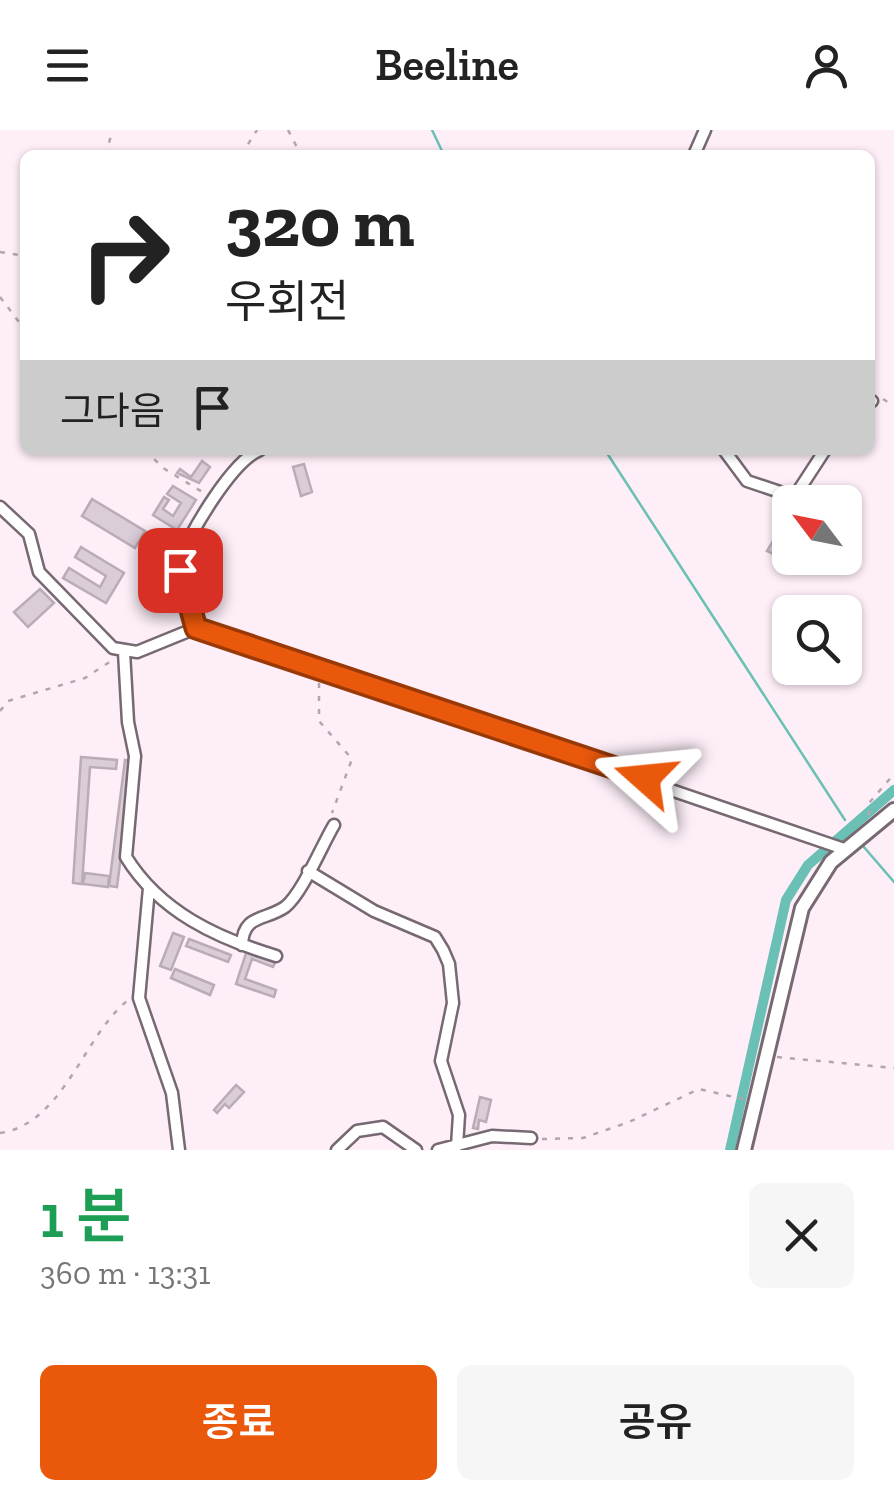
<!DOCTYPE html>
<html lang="ko">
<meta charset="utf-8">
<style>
body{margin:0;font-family:"Zilla Slab","Noto Sans KR",serif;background:#f6f6f6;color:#222;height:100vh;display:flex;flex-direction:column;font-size:38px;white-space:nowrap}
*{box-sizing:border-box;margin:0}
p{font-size:32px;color:#767676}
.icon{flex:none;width:55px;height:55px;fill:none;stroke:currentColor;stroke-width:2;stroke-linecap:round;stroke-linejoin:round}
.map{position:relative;height:1020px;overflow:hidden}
.sheet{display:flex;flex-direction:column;background:#fff;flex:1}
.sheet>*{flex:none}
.guide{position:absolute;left:20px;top:20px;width:855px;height:305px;border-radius:15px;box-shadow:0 2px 8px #0004;background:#fff;color:#222;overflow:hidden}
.needle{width:65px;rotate:302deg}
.tools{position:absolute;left:772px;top:355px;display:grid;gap:20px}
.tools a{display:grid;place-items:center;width:90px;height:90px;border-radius:15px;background:#fff;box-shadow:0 2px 8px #0004;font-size:50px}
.pin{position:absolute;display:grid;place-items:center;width:85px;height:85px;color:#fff;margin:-42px;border-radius:20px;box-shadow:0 5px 15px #0006}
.me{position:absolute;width:110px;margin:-55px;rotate:288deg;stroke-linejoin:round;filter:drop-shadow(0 0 8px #0008)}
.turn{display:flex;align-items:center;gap:35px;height:210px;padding:0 40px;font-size:45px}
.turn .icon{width:130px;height:130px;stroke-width:2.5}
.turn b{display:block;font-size:70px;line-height:85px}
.then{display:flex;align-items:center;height:95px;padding:0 40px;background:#0003;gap:20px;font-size:38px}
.round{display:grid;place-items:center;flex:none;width:105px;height:105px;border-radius:15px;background:#f6f6f6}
.overview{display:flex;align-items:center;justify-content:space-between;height:170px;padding:0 40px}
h1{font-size:60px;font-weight:600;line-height:75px;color:#1e9e55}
.action{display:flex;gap:20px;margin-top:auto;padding:20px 40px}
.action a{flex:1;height:115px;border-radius:15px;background:#ea580c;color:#fff;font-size:40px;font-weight:600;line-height:115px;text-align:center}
.action a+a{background:#f6f6f6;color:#222}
header{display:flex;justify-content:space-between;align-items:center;height:130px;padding:0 40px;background:#fff;font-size:45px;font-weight:600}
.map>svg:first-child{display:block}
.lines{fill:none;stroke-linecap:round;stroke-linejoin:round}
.stream{stroke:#6ac0b4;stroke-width:2.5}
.canal{stroke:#6ac0b4;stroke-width:10}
.building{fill:#dbcdd7;stroke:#baacb6;stroke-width:2.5}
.minor-casing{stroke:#766972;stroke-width:15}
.tertiary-casing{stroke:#766972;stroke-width:18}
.path{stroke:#b2a6ae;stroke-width:2.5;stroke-dasharray:5 8;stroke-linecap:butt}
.minor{stroke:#fff;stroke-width:10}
.tertiary{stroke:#fff;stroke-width:12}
.route-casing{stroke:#983908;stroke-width:25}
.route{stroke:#ea580c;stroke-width:18}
</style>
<header><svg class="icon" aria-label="menu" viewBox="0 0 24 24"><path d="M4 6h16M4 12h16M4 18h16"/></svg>Beeline<svg class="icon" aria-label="person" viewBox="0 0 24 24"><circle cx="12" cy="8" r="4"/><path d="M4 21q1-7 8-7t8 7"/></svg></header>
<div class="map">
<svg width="894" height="1020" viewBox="0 0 894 1020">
<rect width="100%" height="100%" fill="#fdeef8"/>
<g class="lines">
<path class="stream" d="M432 0 444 25
M605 320 845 690
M863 716 894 752"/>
<path class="canal" d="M730 1020 786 770 808 735 894 660"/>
</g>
<path class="building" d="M202 331 210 337 199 353 177 343 180 339 191 347Z
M304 334 312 362 301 366 293 337Z
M173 356 196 370 177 400 153 385 164 367 169 370 163 379 173 386 181 373 167 364Z
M92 369 145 401 135 418 82 386Z
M782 396 787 400 775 420 796 429 804 428 798 436 767 421Z
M81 417 124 443 106 473 63 448 69 438 100 457 106 446 75 427Z
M40 459 54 473 28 497 14 482Z
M81 627 117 630 116 639 90 637 82 754 73 753Z
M125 630 133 631 117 757 109 756Z
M85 743 109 746 108 757 83 754Z
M173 803 184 807 171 840 160 836Z
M189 809 231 825 228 832 186 816Z
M247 820 276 830 273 837 252 829 245 849 276 860 274 867 236 854Z
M175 839 214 855 210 865 171 848Z
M236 955 244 962 229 978 225 974 217 983 214 980Z
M480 967 491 970 486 992 479 990 478 999 473 998Z"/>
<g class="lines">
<g class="minor-casing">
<path id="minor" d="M694 25 705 0
M870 272 872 271
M724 320 747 351 804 370
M795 366 825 320
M0 377 29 404 39 442 113 518 137 522 196 498 844 719
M196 498 180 430C191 401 232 331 260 320
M124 522 128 592 135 626 126 727C160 782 217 808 276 826
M308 741 374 781 435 807 443 820 449 834 453 873 441 931 459 985 457 1016
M149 758 139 868 172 963 179 1020
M242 815C243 784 265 791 285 777 302 764 322 715 334 695
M337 1020 357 1001 383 997 416 1020
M438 1020 492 1006 531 1008"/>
</g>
<g class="tertiary-casing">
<path id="tertiary" d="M744 1020 802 778 831 732 894 680"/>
</g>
<path class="path" d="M288 0 301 25
M105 25 113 0
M241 25 257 0
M0 122 25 126
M0 167 25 200
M883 269 894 276
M145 320 163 338 204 363
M319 553V591L352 629 332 683
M0 581 8 571 85 548 114 529
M869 685V673L894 644
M777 927 894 938
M0 1003C63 994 83 907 127 871
M542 1009 583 1008 629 992 699 959 747 970"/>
<use href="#minor" class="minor"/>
<use href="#tertiary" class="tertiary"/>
</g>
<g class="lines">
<g class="route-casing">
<path id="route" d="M180 440 196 498 645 648"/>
</g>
<use href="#route" class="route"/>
</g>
</svg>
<div class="tools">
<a><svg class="needle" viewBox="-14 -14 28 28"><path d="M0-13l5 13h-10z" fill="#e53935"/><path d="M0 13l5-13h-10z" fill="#767676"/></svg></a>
<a><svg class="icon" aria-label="search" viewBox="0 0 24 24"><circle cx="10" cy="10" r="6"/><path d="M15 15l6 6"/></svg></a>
</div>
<div class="pin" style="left:180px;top:440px;background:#d93025"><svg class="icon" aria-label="arrive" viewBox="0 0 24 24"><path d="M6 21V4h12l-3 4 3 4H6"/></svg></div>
<svg class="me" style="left:645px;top:648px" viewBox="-20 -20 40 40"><path d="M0-17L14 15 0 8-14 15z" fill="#ea580c" stroke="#fff" stroke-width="4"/></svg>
<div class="guide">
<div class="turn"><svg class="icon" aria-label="right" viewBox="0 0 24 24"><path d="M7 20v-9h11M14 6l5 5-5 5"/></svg><div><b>320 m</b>우회전</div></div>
<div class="then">그다음<svg class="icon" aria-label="arrive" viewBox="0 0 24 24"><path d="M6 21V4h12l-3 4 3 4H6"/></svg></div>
</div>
</div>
<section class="sheet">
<div class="overview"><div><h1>1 분</h1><p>360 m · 13:31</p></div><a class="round"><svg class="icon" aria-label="close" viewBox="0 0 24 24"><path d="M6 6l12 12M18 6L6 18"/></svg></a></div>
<div class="action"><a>종료</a><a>공유</a></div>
</section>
